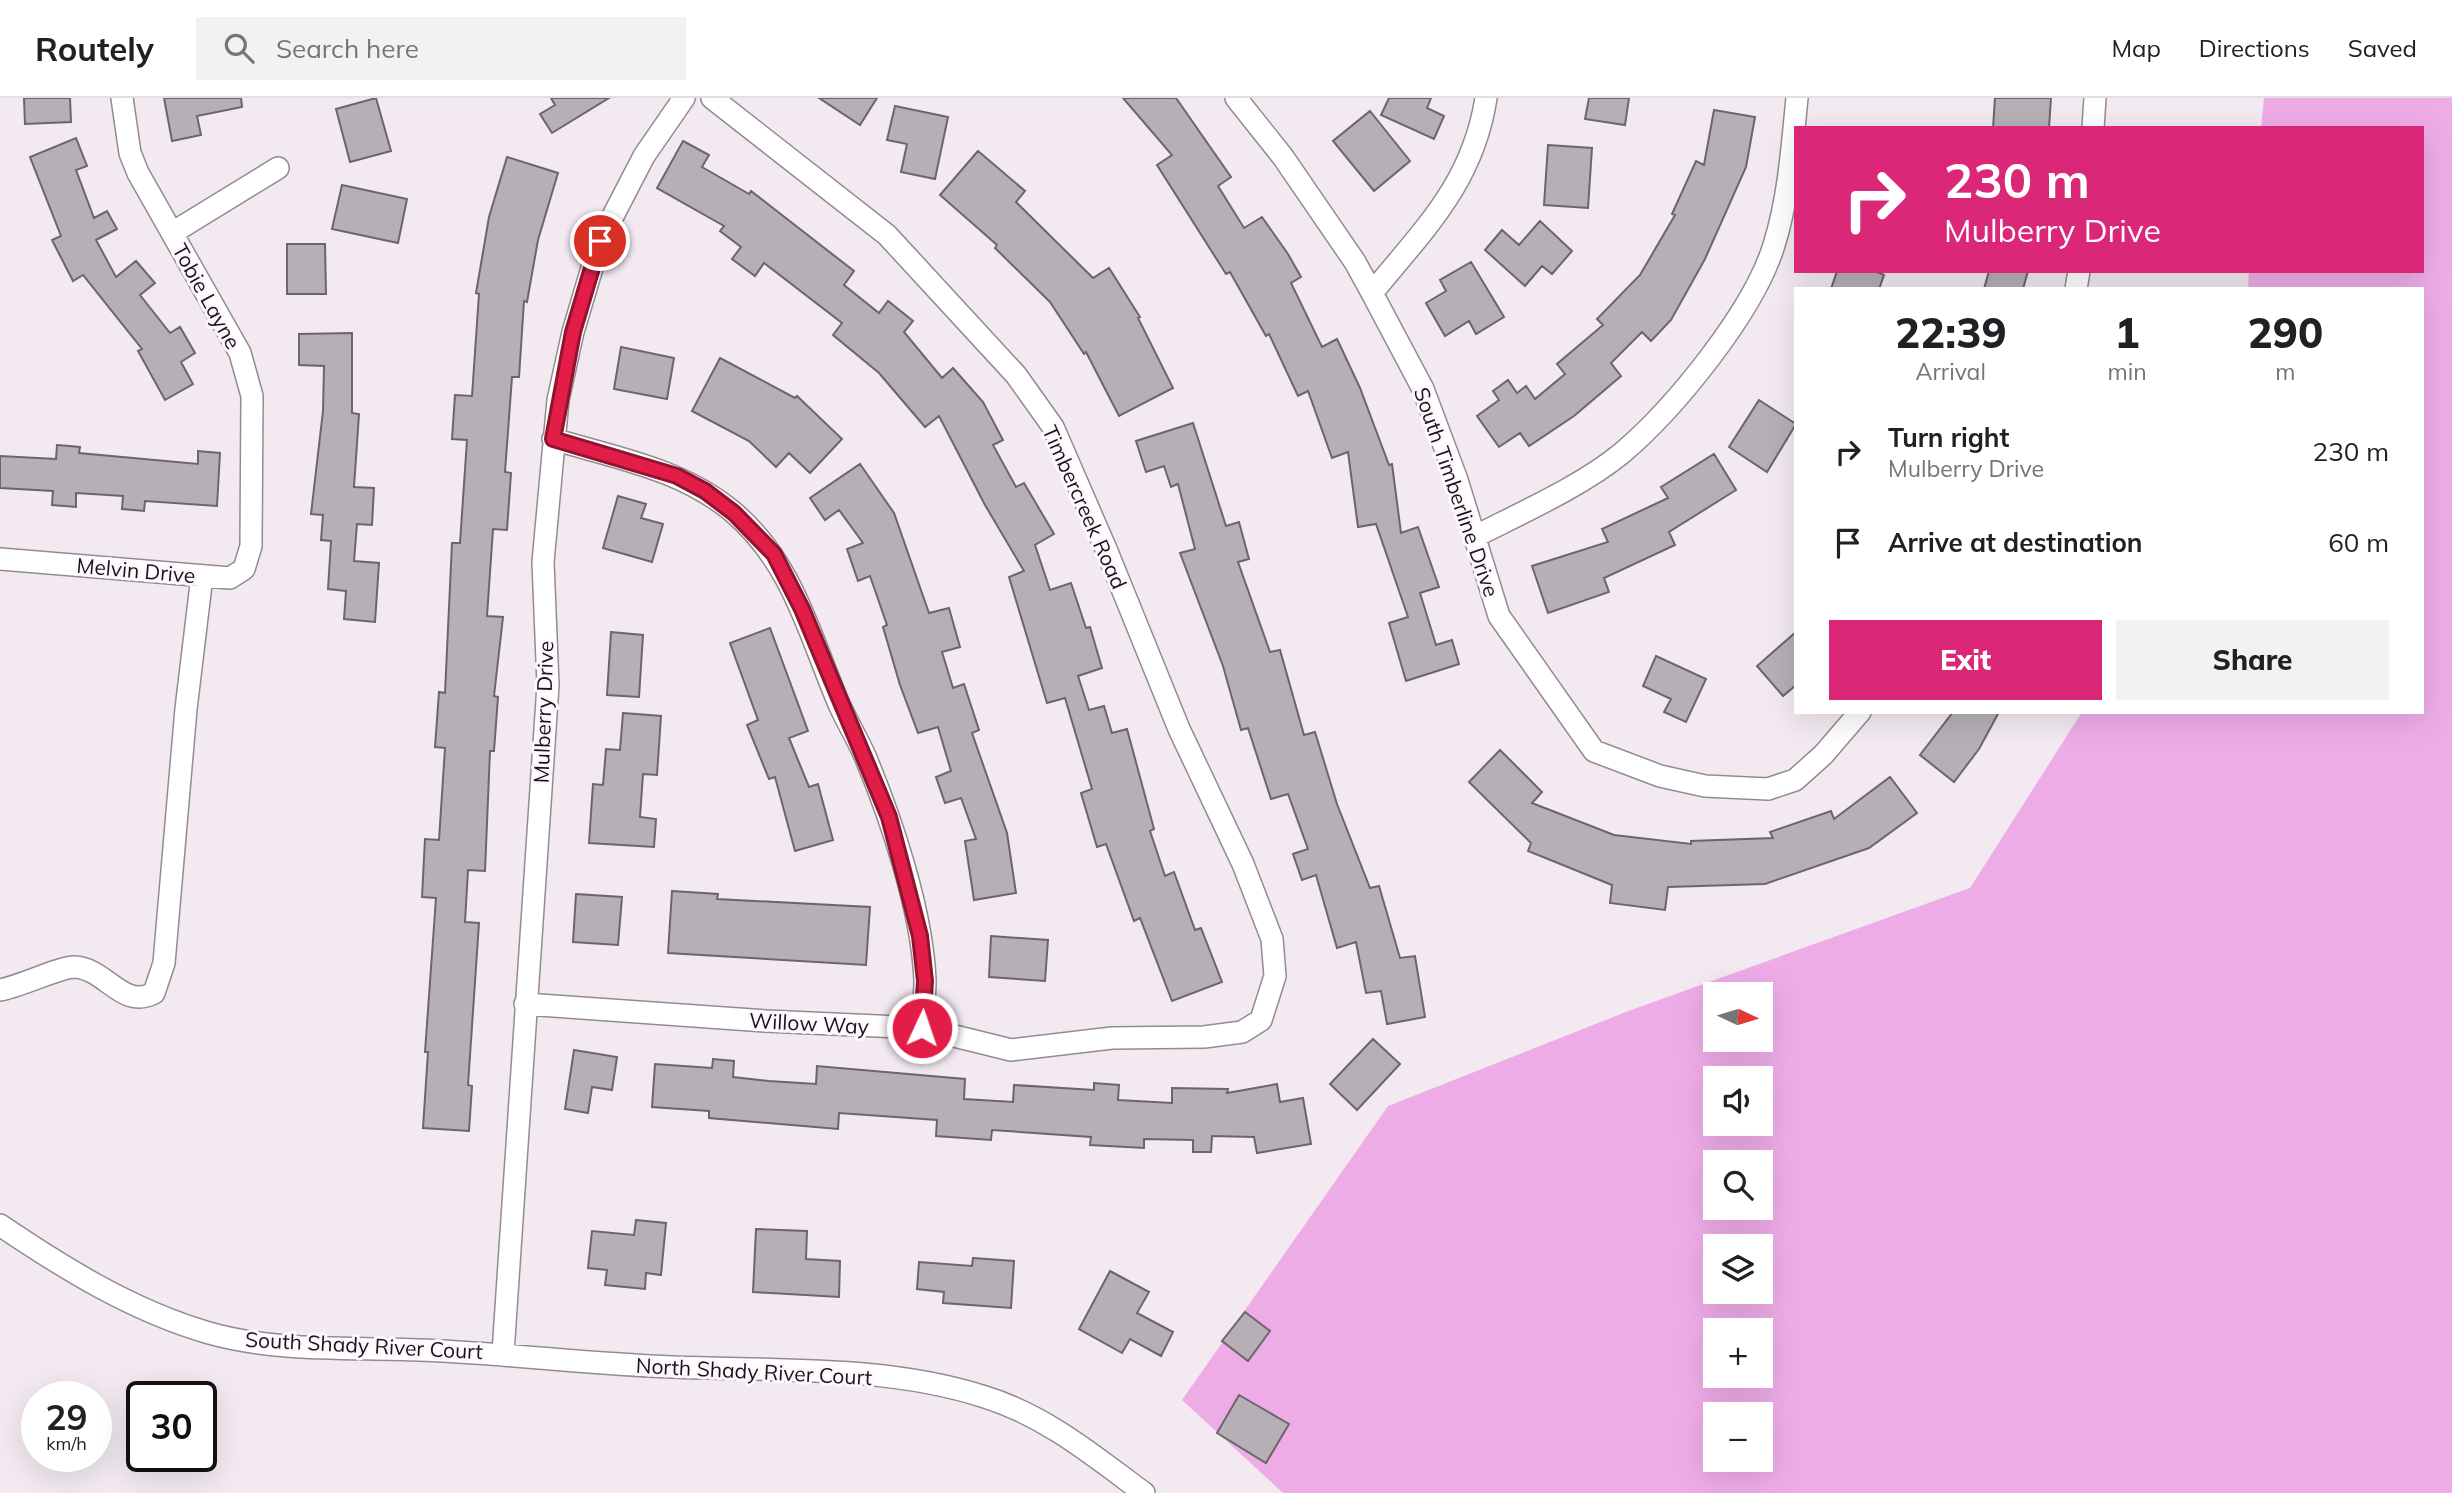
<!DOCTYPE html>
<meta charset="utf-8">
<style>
body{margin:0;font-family:Mulish,sans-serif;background:#f2f2f2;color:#202124;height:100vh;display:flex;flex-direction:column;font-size:26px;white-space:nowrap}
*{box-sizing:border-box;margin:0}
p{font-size:23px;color:#757577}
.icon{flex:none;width:38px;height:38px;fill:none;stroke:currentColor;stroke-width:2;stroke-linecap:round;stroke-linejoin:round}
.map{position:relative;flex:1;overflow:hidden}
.drawer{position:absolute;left:1794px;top:189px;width:630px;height:427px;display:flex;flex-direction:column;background:#fff;border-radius:0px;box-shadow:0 7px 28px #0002}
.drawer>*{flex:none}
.top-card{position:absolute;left:1794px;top:28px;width:630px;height:147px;border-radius:0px;box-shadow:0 7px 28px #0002;background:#db2777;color:#fff;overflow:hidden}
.needle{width:46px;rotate:94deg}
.fabs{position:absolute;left:1703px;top:884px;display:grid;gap:14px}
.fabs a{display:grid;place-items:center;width:70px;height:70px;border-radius:0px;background:#fff;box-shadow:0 7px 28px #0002;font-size:35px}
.speed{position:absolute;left:21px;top:1283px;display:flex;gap:14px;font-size:35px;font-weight:700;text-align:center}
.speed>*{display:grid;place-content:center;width:91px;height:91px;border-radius:50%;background:#fff;box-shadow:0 7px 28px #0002;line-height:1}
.speed small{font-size:18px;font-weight:400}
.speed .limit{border:4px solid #111;border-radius:10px;background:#fff;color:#111}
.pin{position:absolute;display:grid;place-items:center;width:60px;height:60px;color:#fff;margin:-30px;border:4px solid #fff;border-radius:50%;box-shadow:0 2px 7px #0007}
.me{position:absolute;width:77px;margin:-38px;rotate:3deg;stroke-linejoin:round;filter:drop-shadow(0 0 5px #0008)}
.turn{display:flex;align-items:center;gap:24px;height:147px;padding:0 35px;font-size:32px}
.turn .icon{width:91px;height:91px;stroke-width:2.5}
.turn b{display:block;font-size:49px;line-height:60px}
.eta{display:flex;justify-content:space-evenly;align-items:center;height:119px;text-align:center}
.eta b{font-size:42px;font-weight:800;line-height:49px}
.primary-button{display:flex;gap:14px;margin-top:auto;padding:14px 35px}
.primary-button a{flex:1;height:80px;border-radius:0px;background:#db2777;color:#fff;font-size:28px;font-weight:800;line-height:80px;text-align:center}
.primary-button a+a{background:#f2f2f2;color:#202124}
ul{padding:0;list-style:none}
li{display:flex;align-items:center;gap:21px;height:91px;padding:0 35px}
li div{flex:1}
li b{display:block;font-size:26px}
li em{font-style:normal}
header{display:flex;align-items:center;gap:42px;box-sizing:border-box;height:98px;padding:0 35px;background:#fff;border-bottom:2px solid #e0e0e0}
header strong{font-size:33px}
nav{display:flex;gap:38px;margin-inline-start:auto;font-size:24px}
.search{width:490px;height:63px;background:#f2f2f2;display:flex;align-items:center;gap:18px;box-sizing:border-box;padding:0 24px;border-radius:0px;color:#757577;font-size:26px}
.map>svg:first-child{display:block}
.green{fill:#eeace7;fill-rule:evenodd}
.building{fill:#b7afb6;stroke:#6c656b;stroke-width:2}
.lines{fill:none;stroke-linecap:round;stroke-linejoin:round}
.minor-casing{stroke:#928b91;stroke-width:24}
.minor{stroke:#fff;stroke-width:21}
.route-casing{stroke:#92132f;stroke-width:18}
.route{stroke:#e11d48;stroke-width:12}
.labels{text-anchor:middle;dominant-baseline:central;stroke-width:6;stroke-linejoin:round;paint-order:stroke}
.street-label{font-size:21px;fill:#181517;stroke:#fff7fe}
</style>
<header>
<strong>Routely</strong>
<div class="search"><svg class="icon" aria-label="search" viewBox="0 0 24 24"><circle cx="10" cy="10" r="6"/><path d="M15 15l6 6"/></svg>Search here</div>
<nav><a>Map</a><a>Directions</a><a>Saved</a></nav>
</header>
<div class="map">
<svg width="2452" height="1395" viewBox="0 0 2452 1395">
<rect width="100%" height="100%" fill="#f2eaf0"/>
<path class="green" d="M2264 0H2452V1395H1283L1182 1302 1388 1008 1631 912 1970 790 2082 614H2422V191H2248L2249 173H2422V30H2261ZM1715 896H1760V942H1715ZM1715 980H1760V1026H1715ZM1715 1064H1760V1110H1715ZM1715 1148H1760V1194H1715ZM1715 1232H1760V1278H1715ZM1715 1316H1760V1362H1715Z"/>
<path class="building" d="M24 0H70L71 24 25 26Z
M164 0H241L242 9 197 18 201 37 172 43Z
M376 0 391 53 350 64 336 11Z
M551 0H609L552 35 540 16 555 7Z
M819 0H877L860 27Z
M1123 0H1176L1231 79 1218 88 1244 130 1262 119 1288 156 1301 179 1291 185 1322 249 1337 241 1360 290 1389 367 1392 366 1401 435 1418 429 1439 489 1420 495 1436 547 1452 542 1459 566 1406 583 1389 525 1408 519 1376 426 1358 429 1348 354 1332 360 1308 293 1298 298 1269 236 1266 238 1230 174 1226 176 1157 67 1172 57Z
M1389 0H1431L1427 10 1444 18 1434 41 1381 17Z
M1589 0H1629L1625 27 1585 21Z
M1995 0H2051L2049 30H1993Z
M895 8 948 19 935 81 901 74 907 46 887 42Z
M1714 12 1755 19 1746 69 1705 161 1671 222 1651 243 1642 234 1611 265 1621 278 1574 318 1529 348 1520 335 1499 349 1477 318 1499 302 1493 293 1508 282 1517 295 1526 288 1535 301 1565 276 1557 266 1603 227 1597 221 1640 177 1675 117 1672 116 1696 63 1704 67Z
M1370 13 1410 63 1374 93 1333 43Z
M76 40 87 68 76 72 94 120 107 113 117 131 96 142 116 179 136 163 155 185 140 197 170 235 180 229 195 255 181 264 193 286 165 302 138 253 142 251 83 177 73 183 52 142 61 138 30 59Z
M683 43 709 57 702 69 749 96 751 93 854 173 844 187 879 215 888 203 913 223 904 234 942 280 953 270 983 304 1003 342 993 347 1016 389 1024 385 1054 436 1035 447 1050 492 1071 485 1086 530 1090 529 1102 570 1078 578 1089 612 1104 608 1112 635 1127 631 1154 731 1150 733 1165 778 1174 774 1195 832 1201 830 1222 884 1172 903 1140 820 1134 823 1106 746 1097 749 1081 695 1092 691 1065 600 1047 605 1009 479 1024 473 985 407 939 318 925 329 879 275 833 237 842 225 764 165 755 178 732 161 741 149 720 133 724 128 657 90Z
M1548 47 1592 50 1588 110 1544 107Z
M978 53 1025 93 1016 104 1093 180 1109 170 1140 219 1138 220 1173 290 1119 318 1086 254 1084 256 1050 204 995 150 997 147 940 97Z
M507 59 558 75 538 142 527 204 524 203 519 279H512L505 374 511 375 507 432 493 431 487 518 503 519 494 598 498 599 494 653H490L485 773 468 772 465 824 479 825 468 987 472 988 469 1033 423 1030 428 954H425L436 800 422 799 425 741 439 742 445 650 435 649 439 594 445 595 452 445H460L467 342 452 341 455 297 472 298 479 196 476 195 489 119Z
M342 87 407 101 398 145 332 131Z
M1540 123 1572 153 1552 176 1542 168 1525 188 1485 152 1502 132 1519 147Z
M287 146H325L326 196H287Z
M1471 164 1504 219 1476 236 1469 223 1445 238 1426 205 1446 193 1440 182Z
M1837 173H1875L1884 177 1879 191H1831Z
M1989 173H2028L2023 191H1984Z
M352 235V315L359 316 354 389 374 390 372 427 357 426 354 463 379 465 375 524 344 521 346 493 328 491 331 443 321 442 323 417 311 416 323 313 324 268 299 267V236Z
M621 249 674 260 667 301 614 291Z
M720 260 795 300 797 298 842 341 810 375 789 355 776 369 749 343 692 313Z
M1759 302 1796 326 1767 374 1729 349Z
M1193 325 1226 428 1239 424 1249 461 1238 464 1270 554 1280 552 1304 637 1315 634 1337 706 1370 790 1379 788 1400 860 1415 858 1425 919 1387 926 1381 893 1366 895 1356 844 1337 850 1316 777 1302 782 1293 756 1308 751 1288 696 1271 701 1248 630 1241 632 1223 568 1180 455 1195 451 1178 386 1171 389 1164 368 1146 374 1136 343Z
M57 347 80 349 79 355 198 366V353L220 355 217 408 145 403 144 413 122 411 123 398 76 395V409L52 407 53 393 0 390V358L56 361Z
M1714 356 1736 392 1669 434 1675 447 1604 480 1609 494 1548 515 1532 468 1608 444 1602 431 1668 400 1661 389Z
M860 366 894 415 929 515 949 510 960 549 942 554 953 590 964 586 979 632 972 635 1007 735 1016 795 974 802 965 743 976 741 961 700 945 705 936 679 951 673 938 629 918 635 900 587 883 529 887 527 870 478 858 483 847 451 863 445 839 412 825 422 810 400Z
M618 398 646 406 641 420 663 426 652 464 603 450Z
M770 530 808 633 789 640 809 689 818 686 833 742 795 753 775 679 769 681 747 627 758 622 730 545Z
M611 534 643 537 639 599 607 597Z
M1796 534V587L1783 598 1757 568Z
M1656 558 1706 581 1686 624 1664 614 1671 601 1643 588Z
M1953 614H1999L1979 651 1954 684 1920 657Z
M623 615 661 618 657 677 643 676 640 719 656 721 654 749 589 745 593 686 603 687 606 651 620 652Z
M1500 652 1542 694 1532 705 1614 737 1691 746V743L1773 740 1770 734 1831 713 1834 721 1890 679 1917 715 1869 750 1765 786 1668 789 1665 812 1610 805 1612 787 1528 753 1531 745 1469 684Z
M672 793 718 796 717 801 870 809 866 867 668 855Z
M576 796 622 799 618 847 573 844Z
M991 838 1048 842 1045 883 989 879Z
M1373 941 1400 966 1357 1012 1330 986Z
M574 952 617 959 612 992 592 989 588 1015 565 1011Z
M713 961 734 963 733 979 769 983 816 986 817 968 965 981 964 1001 1013 1004 1014 987 1094 992V985L1119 987 1118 1002 1172 1005V990L1228 991 1227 995 1277 986 1280 1004 1303 1000 1311 1046 1257 1055 1254 1039 1212 1038 1211 1054H1193V1042L1144 1041V1050L1090 1047 1091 1039 992 1032 991 1042 936 1038 937 1022 839 1015 838 1031 709 1020V1013L652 1009 655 966 712 970Z
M636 1122 666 1125 661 1177 646 1175 645 1191 605 1187 607 1172 588 1170 592 1133 634 1137Z
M756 1131 807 1133 806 1161 840 1163 839 1199 753 1194Z
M973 1160 1014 1163 1011 1210 943 1205 944 1194 917 1191 919 1164 972 1168Z
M1110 1173 1149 1194 1137 1215 1173 1234 1161 1258 1130 1241 1122 1255 1079 1231Z
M1245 1214 1270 1233 1248 1263 1222 1243Z
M1239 1297 1289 1326 1266 1365 1217 1335Z"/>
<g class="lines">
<g class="minor-casing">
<path id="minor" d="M1236 0 1283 59 1355 164 1372 195 1423 291 1457 382 1499 518 1594 653 1660 678 1705 688 1768 691 1795 682 1823 657 1860 614
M2093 30 2095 0
M172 135 278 70
M2076 191 2079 173
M1372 195C1424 131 1473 85 1486 0
M553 341C616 360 682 371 733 414 793 465 809 536 839 606 847 624 857 640 865 658 892 723 922 812 925 882 925 898 923 914 922 930
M1474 439C1521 415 1582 388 1622 355 1675 310 1754 213 1774 147 1789 99 1792 49 1797 0
M0 461 230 480 244 471 251 448 252 298 240 255 138 75 130 55 122 0
M0 892C19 889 60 869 74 869 106 870 122 912 154 895L164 865 186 611 202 478
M525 906 766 923 922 930 1011 952 1112 940 1204 939 1242 934 1261 922 1275 878 1272 841 1243 766 1179 631 1106 451 1053 329 1016 277 887 137 712 0
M0 1127C65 1171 133 1213 209 1235 276 1254 350 1249 419 1252 504 1255 588 1266 673 1269 774 1273 887 1267 985 1299 1046 1318 1094 1358 1144 1395
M503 1255 548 587 543 464 558 302 573 234 600 143 644 58 684 0"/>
</g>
<use href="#minor" class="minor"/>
</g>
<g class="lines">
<g class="route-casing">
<path id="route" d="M600 143 573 234 553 341 677 378 705 393 734 415 774 456 802 511 889 719 920 838 925 883 922 930"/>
</g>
<use href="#route" class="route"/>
</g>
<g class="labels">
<g class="street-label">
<text transform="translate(207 198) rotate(61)">Tobie Layne</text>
<text transform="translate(1457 394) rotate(71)">South Timberline Drive</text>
<text transform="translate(1085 409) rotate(66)">Timbercreek Road</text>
<text transform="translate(136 472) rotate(5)">Melvin Drive</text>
<text transform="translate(543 614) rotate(-88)">Mulberry Drive</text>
<text transform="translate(809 925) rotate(3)">Willow Way</text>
<text transform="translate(364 1247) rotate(3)">South Shady River Court</text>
<text transform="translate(754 1273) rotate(3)">North Shady River Court</text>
</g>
</g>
</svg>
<div class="fabs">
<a><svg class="needle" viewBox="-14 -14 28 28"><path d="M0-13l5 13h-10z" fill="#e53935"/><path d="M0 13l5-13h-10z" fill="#757577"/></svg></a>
<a><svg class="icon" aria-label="sound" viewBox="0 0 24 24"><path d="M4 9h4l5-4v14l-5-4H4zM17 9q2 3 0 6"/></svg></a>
<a><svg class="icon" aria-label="search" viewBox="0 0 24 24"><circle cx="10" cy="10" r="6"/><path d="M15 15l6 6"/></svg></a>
<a><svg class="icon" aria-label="layers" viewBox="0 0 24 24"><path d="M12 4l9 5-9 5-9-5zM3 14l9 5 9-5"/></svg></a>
<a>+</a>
<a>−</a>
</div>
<div class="speed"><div>29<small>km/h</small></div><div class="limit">30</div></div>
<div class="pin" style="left:600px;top:143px;background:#d93025"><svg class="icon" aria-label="arrive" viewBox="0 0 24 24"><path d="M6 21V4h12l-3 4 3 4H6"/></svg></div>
<svg class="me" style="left:922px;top:930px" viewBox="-20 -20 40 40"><circle r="17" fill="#e11d48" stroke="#fff" stroke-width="3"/><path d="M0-11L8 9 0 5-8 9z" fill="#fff"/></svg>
<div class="top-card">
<div class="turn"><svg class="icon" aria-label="right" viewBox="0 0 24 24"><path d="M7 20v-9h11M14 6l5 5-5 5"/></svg><div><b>230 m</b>Mulberry Drive</div></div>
</div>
<section class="drawer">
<div class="eta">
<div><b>22:39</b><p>Arrival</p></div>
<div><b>1</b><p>min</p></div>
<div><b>290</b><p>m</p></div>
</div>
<ul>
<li><svg class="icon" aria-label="right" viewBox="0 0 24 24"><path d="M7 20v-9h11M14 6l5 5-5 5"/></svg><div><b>Turn right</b><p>Mulberry Drive</p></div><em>230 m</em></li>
<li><svg class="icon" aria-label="arrive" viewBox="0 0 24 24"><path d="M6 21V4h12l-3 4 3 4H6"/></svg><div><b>Arrive at destination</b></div><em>60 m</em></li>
</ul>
<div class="primary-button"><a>Exit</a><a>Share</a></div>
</section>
</div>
